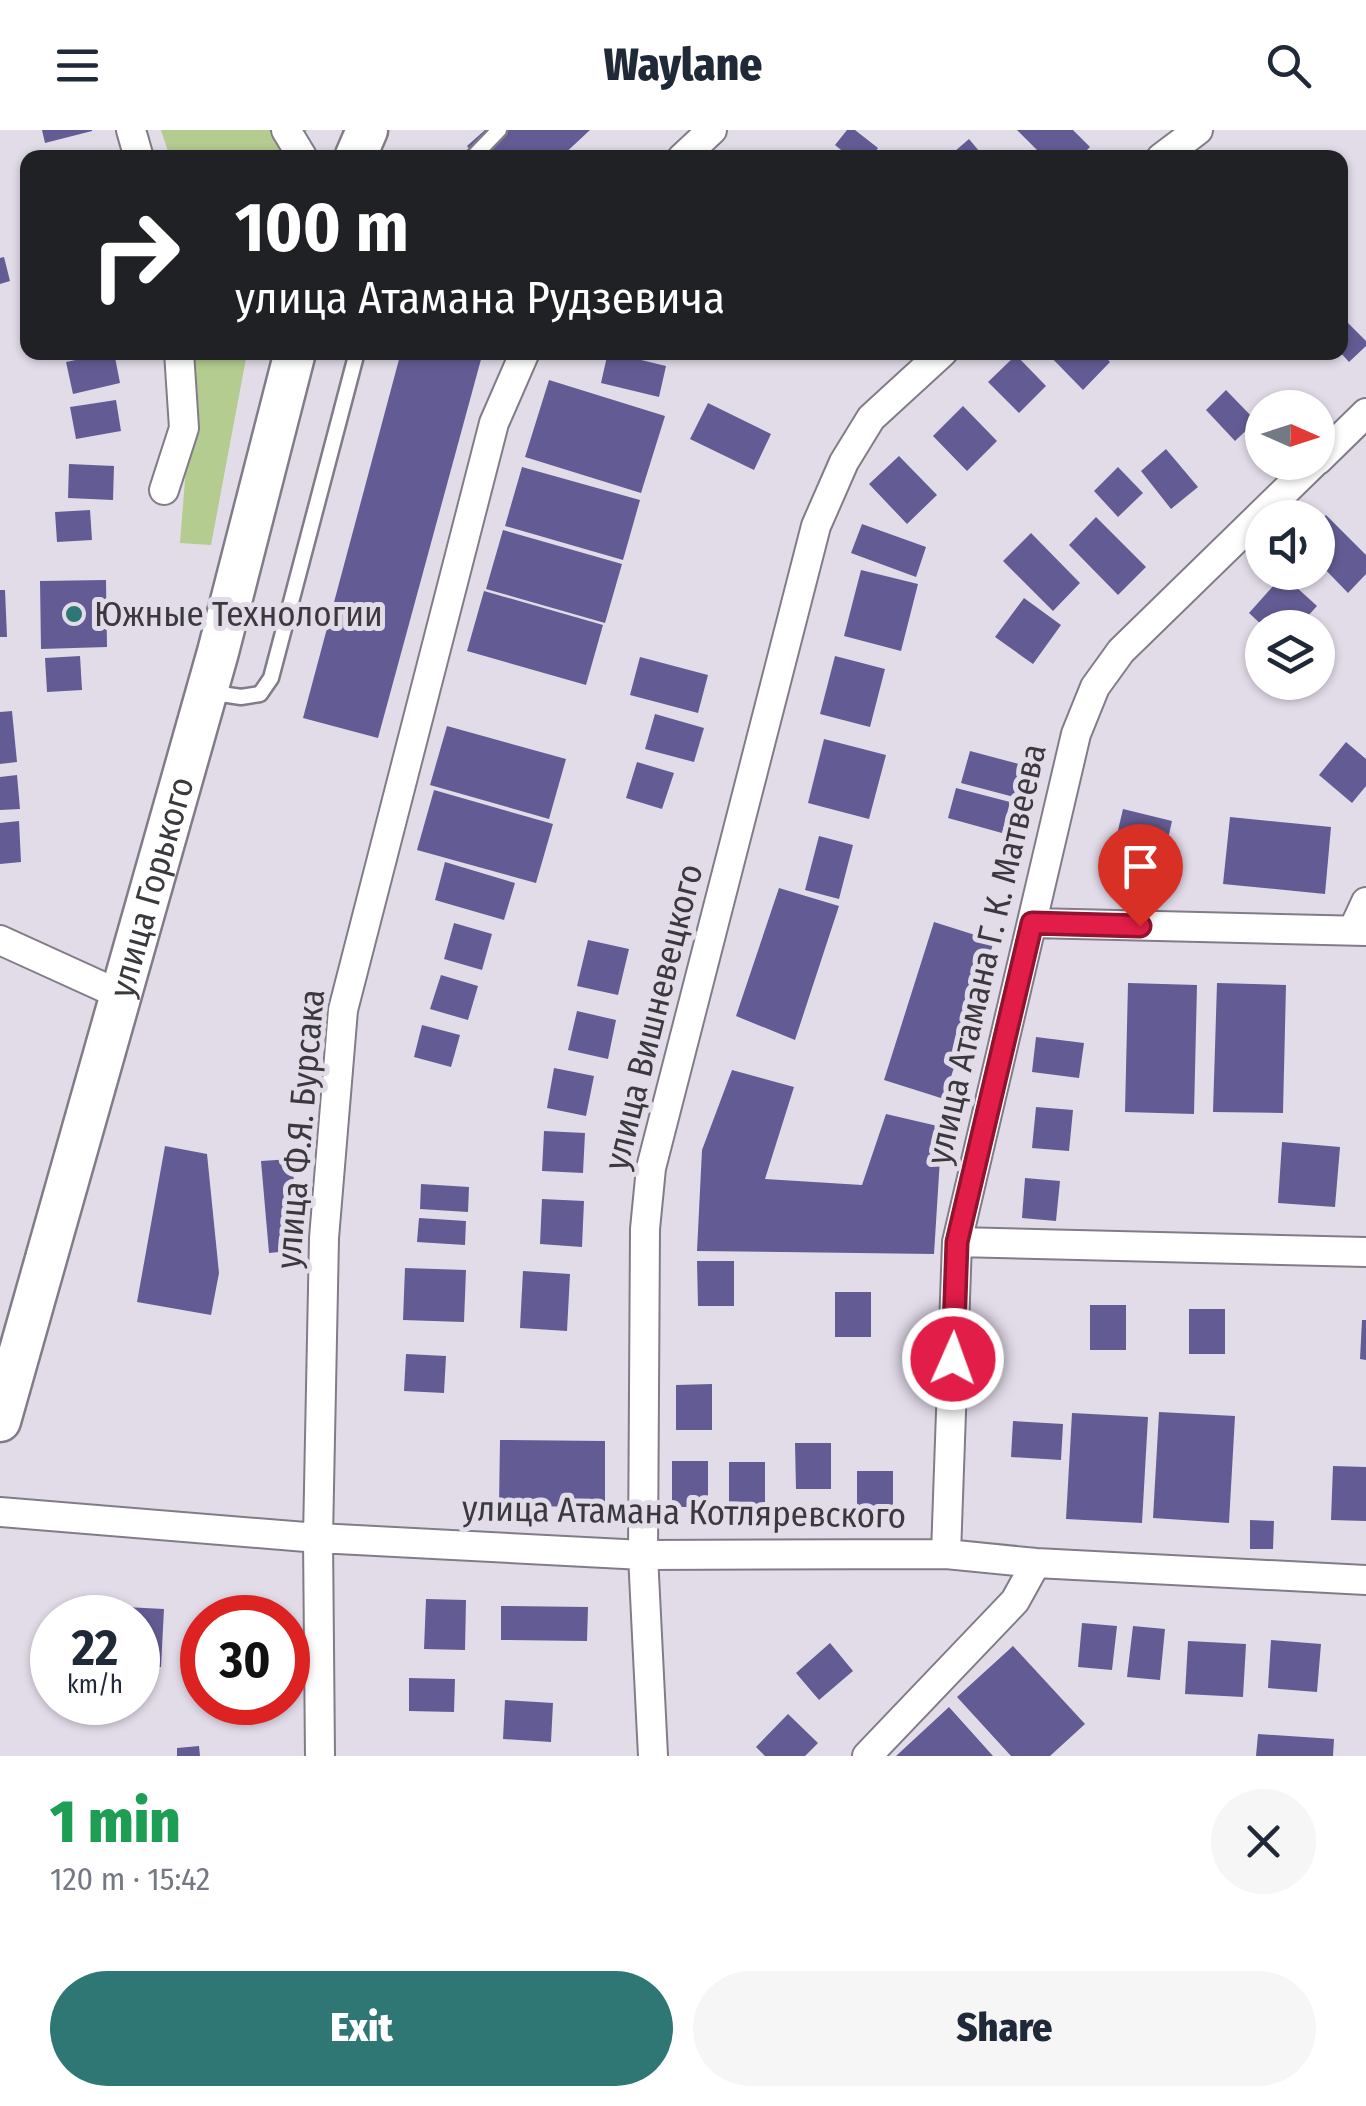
<!DOCTYPE html>
<meta charset="utf-8">
<style>
body{margin:0;font-family:"Fira Sans Condensed",sans-serif;background:#f6f6f7;color:#1f2937;height:100vh;display:flex;flex-direction:column;font-size:38px;white-space:nowrap}
*{box-sizing:border-box;margin:0}
p{font-size:32px;color:#747a83}
.icon{flex:none;width:55px;height:55px;fill:none;stroke:currentColor;stroke-width:2;stroke-linecap:round;stroke-linejoin:round}
.map{position:relative;height:1626px;overflow:hidden}
.details{display:flex;flex-direction:column;background:#fff;flex:1}
.details>*{flex:none}
.banner{position:absolute;left:20px;top:20px;width:1328px;height:210px;border-radius:20px;box-shadow:0 2px 8px #0004;background:#202124;color:#fff;overflow:hidden}
.needle{width:65px;rotate:93deg}
.buttons{position:absolute;left:1245px;top:260px;display:grid;gap:20px}
.buttons a{display:grid;place-items:center;width:90px;height:90px;border-radius:50%;background:#fff;box-shadow:0 2px 8px #0004;font-size:50px}
.speed{position:absolute;left:30px;top:1465px;display:flex;gap:20px;font-size:50px;font-weight:700;text-align:center}
.speed>*{display:grid;place-content:center;width:130px;height:130px;border-radius:50%;background:#fff;box-shadow:0 2px 8px #0004;line-height:1}
.speed small{font-size:25px;font-weight:400}
.speed .limit{border:15px solid #d22;background:#fff;color:#111}
.pin{position:absolute;display:grid;place-items:center;width:85px;height:85px;color:#fff;margin:-102px -42px;border-radius:50% 50% 50% 0;rotate:-45deg;box-shadow:0 0 10px #0007}
.pin .icon{rotate:45deg}
.me{position:absolute;width:110px;margin:-55px;rotate:2deg;stroke-linejoin:round;filter:drop-shadow(0 0 8px #0008)}
.turn{display:flex;align-items:center;gap:35px;height:210px;padding:0 50px;font-size:45px}
.turn .icon{width:130px;height:130px;stroke-width:2.5}
.turn b{display:block;font-size:70px;line-height:85px}
.round{display:grid;place-items:center;flex:none;width:105px;height:105px;border-radius:52px;background:#f6f6f7}
.summary{display:flex;align-items:center;justify-content:space-between;height:170px;padding:0 50px}
h1{font-size:60px;font-weight:800;line-height:75px;color:#1e9e55}
.cta{display:flex;gap:20px;margin-top:auto;padding:20px 50px}
.cta a{flex:1;height:115px;border-radius:60px;background:#2e7775;color:#fff;font-size:40px;font-weight:800;line-height:115px;text-align:center}
.cta a+a{background:#f6f6f7;color:#1f2937}
header{display:flex;justify-content:space-between;align-items:center;height:130px;padding:0 50px;background:#fff;font-size:45px;font-weight:800}
.map>svg:first-child{display:block}
.green{fill:#b4cc90}
.building{fill:#635c94}
.lines{fill:none;stroke-linecap:round;stroke-linejoin:round}
.service-casing{stroke:#817c88;stroke-width:19}
.minor-casing{stroke:#817c88;stroke-width:32}
.secondary-casing{stroke:#817c88;stroke-width:45}
.service{stroke:#fff;stroke-width:14}
.minor{stroke:#fff;stroke-width:28}
.secondary{stroke:#fff;stroke-width:40}
.route-casing{stroke:#92132f;stroke-width:25}
.route{stroke:#e11d48;stroke-width:18}
.poi-dot{fill:#2e7775;stroke:#e2dce9;stroke-width:4}
.labels{text-anchor:middle;dominant-baseline:central;stroke-width:10;stroke-linejoin:round;paint-order:stroke}
.poi-label{font-size:35px;fill:#3b393e;stroke:#e2dce9;text-anchor:start}
.street-label{font-size:35px;fill:#3b393e;stroke:#e2dce9}
</style>
<header><svg class="icon" aria-label="menu" viewBox="0 0 24 24"><path d="M4 6h16M4 12h16M4 18h16"/></svg>Waylane<svg class="icon" aria-label="search" viewBox="0 0 24 24"><circle cx="10" cy="10" r="6"/><path d="M15 15l6 6"/></svg></header>
<div class="map">
<svg width="1366" height="1626" viewBox="0 0 1366 1626">
<rect width="100%" height="100%" fill="#e2dce9"/>
<path class="green" d="M161 0H307L296 28 170 27Z
M195 223H247L211 415 180 413Z"/>
<path class="building" d="M42 0H92V1L45 13Z
M485 0H590L560 28H477L467 16Z
M847 0H855L878 18 871 28H851L835 15Z
M1017 0H1073L1090 17 1079 28H1045Z
M969 9 985 28H947Z
M4 127 10 151 0 154V128Z
M1340 185 1366 211V216L1349 232 1340 222Z
M114 222 120 253 73 264 66 232Z
M401 222H483L378 608 303 588Z
M608 222 666 236 659 267 601 253Z
M1046 222H1101L1110 232 1083 260Z
M1016 225 1046 256 1019 283 988 252Z
M549 250 665 286 641 363 525 327Z
M1226 260 1256 291 1235 311 1206 280Z
M116 270 121 301 76 309 70 277Z
M708 273 771 304 754 340 690 309Z
M963 276 997 311 967 341 933 306Z
M1166 319 1198 357 1171 379 1141 341Z
M899 326 937 365 907 394 869 354Z
M69 334 114 336 113 370 68 368Z
M522 337 640 370 623 430 505 396Z
M1118 337 1143 363 1118 387 1094 361Z
M90 380 92 410 57 412 55 382Z
M1326 385 1366 425V444L1348 463 1318 432V393Z
M1096 387 1146 437 1118 465 1069 415Z
M862 394 926 417 916 447 851 423Z
M503 400 622 434 605 493 486 459Z
M1031 403 1080 453 1053 481 1003 431Z
M861 440 918 454 901 521 844 506Z
M1283 445 1317 476 1297 498H1265L1249 483Z
M106 450 107 517 41 519 40 451Z
M0 460H5L7 507H0Z
M484 461 603 495 586 555 467 521Z
M1024 468 1061 495 1033 534 995 507Z
M80 526 82 560 47 562 45 528Z
M835 526 885 539 870 597 820 584Z
M640 527 708 545 698 583 630 565Z
M12 581 17 632 0 634V582Z
M655 584 704 598 694 632 645 619Z
M447 596 566 629 549 689 430 655Z
M824 609 886 625 869 689 808 673Z
M1346 612 1366 629V656L1352 673 1319 645Z
M970 621 1023 635 1014 667 961 653Z
M637 632 674 643 662 679 626 668Z
M17 645 20 679 0 680V647Z
M956 658 1010 672 1002 703 948 688Z
M434 660 553 694 536 753 417 720Z
M1123 679 1172 691 1157 758 1107 747Z
M1230 687 1331 697 1325 764 1223 754Z
M19 691 21 732 0 734V693Z
M819 706 853 715 839 769 805 760Z
M445 732 515 753 504 790 435 770Z
M779 758 839 776 795 910 736 886Z
M934 792 994 811 944 969 884 950Z
M454 793 492 804 482 840 444 829Z
M588 810 629 819 618 865 577 856Z
M441 845 478 856 468 890 430 879Z
M1128 853 1197 855 1194 984 1125 982Z
M1217 853 1286 855 1283 983 1213 982Z
M577 881 616 890 608 929 568 920Z
M422 895 460 905 451 937 414 927Z
M1036 907 1084 913 1079 948 1032 942Z
M554 938 594 946 586 986 547 978Z
M732 940 794 957 765 1049 862 1055 886 984 942 997 934 1124 697 1121 702 1020Z
M1036 977 1073 980 1069 1021 1032 1018Z
M544 1001 585 1003 583 1043 542 1041Z
M1282 1012 1340 1017 1335 1077 1278 1073Z
M165 1016 207 1024 219 1143 211 1185 137 1172Z
M292 1029 300 1120 269 1123 261 1031Z
M1025 1048 1060 1051 1056 1091 1022 1088Z
M421 1054 469 1057 468 1082 420 1079Z
M542 1069 584 1071 582 1117 540 1114Z
M419 1088 466 1091 465 1115 417 1112Z
M697 1131H734V1176H698Z
M405 1138 466 1140 464 1192 403 1190Z
M523 1141 570 1144 567 1201 520 1198Z
M835 1162H871V1207H835Z
M1090 1175H1126V1220H1090Z
M1189 1179H1225V1224H1189Z
M1362 1190H1366V1230L1360 1229Z
M406 1224 446 1226 444 1263 404 1261Z
M712 1254V1300H676V1255Z
M1159 1282 1235 1286 1229 1393 1153 1388Z
M1072 1283 1148 1287 1142 1393 1066 1389Z
M1013 1291 1063 1294 1061 1330 1011 1327Z
M500 1310 605 1311V1377L499 1376Z
M795 1313H831V1359H796Z
M672 1331H708V1377H672Z
M729 1332H765V1377L729 1378Z
M1333 1336 1366 1337V1391L1331 1390Z
M857 1341H893V1386H857Z
M1250 1390 1274 1391 1273 1419H1250Z
M426 1469 466 1470 465 1520 424 1519Z
M106 1476 164 1479 161 1537 138 1536V1488H105Z
M501 1476 588 1477 587 1511 501 1510Z
M1082 1493 1117 1496 1112 1540 1078 1537Z
M1133 1496 1165 1499 1160 1550 1127 1547Z
M1271 1510 1321 1514 1317 1562 1268 1558Z
M1188 1511 1246 1514 1243 1567 1185 1564Z
M830 1513 853 1541 819 1570 796 1543Z
M1013 1516 1085 1594 1050 1626H1011L957 1567Z
M409 1548 455 1549 454 1582 409 1581Z
M505 1570 553 1573 551 1612 503 1609Z
M949 1577 993 1626H896Z
M788 1584 818 1613 805 1626H765L756 1617Z
M1258 1604 1334 1609 1333 1626H1256Z
M199 1616 200 1626H177V1618Z"/>
<g class="lines">
<g class="service-casing">
<path id="service" d="M472 28 499 0
M208 562 241 567 260 564 271 548 357 222"/>
</g>
<g class="minor-casing">
<path id="minor" d="M131 0 139 28
M286 0 303 28
M682 28 712 0
M1161 28 1198 0
M1318 330 1366 283
M164 360 184 298 179 222
M1033 793 1366 801
M1353 800 1366 772
M0 810 123 866
M957 1112 1366 1122
M0 1382 318 1408 643 1425 946 1424 1036 1433 1366 1450
M946 1424 957 1112 1076 604 1095 557 1121 521 1315 332
M320 1626 318 1408 324 1108 343 880 494 293 525 222
M653 1626 643 1425 645 1099 651 1038 816 396 844 332 871 288 943 222
M867 1626 1015 1471 1036 1433"/>
</g>
<g class="secondary-casing">
<g id="secondary">
<path d="M355 28 367 0"/>
<path id="s1" d="M0 1291 218 522 295 222"/>
</g>
</g>
<use href="#service" class="service"/>
<use href="#minor" class="minor"/>
<use href="#secondary" class="secondary"/>
</g>
<g class="lines">
<g class="route-casing">
<path id="route" d="M953 1229 957 1112 1032 793 1140 796"/>
</g>
<use href="#route" class="route"/>
</g>
<circle class="poi-dot" cx="74" cy="484" r="10"/>
<g class="labels">
<g class="poi-label">
<text x="94" y="484">Южные Технологии</text>
</g>
<g class="street-label">
<text stroke="none"><textPath href="#s1" startOffset="555">улица Горького</textPath></text>
<text transform="translate(986 824) rotate(-77)">улица Атамана Г. К. Матвеева</text>
<text transform="translate(653 887) rotate(-76)">улица Вишневецкого</text>
<text transform="translate(300 999) rotate(-85)">улица Ф.Я. Бурсака</text>
<text transform="translate(684 1382) rotate(1)">улица Атамана Котляревского</text>
</g>
</g>
</svg>
<div class="buttons">
<a><svg class="needle" viewBox="-14 -14 28 28"><path d="M0-13l5 13h-10z" fill="#e53935"/><path d="M0 13l5-13h-10z" fill="#747a83"/></svg></a>
<a><svg class="icon" aria-label="sound" viewBox="0 0 24 24"><path d="M4 9h4l5-4v14l-5-4H4zM17 9q2 3 0 6"/></svg></a>
<a><svg class="icon" aria-label="layers" viewBox="0 0 24 24"><path d="M12 4l9 5-9 5-9-5zM3 14l9 5 9-5"/></svg></a>
</div>
<div class="speed"><div>22<small>km/h</small></div><div class="limit">30</div></div>
<div class="pin" style="left:1140px;top:796px;background:#d93025"><svg class="icon" aria-label="arrive" viewBox="0 0 24 24"><path d="M6 21V4h12l-3 4 3 4H6"/></svg></div>
<svg class="me" style="left:953px;top:1229px" viewBox="-20 -20 40 40"><circle r="17" fill="#e11d48" stroke="#fff" stroke-width="3"/><path d="M0-11L8 9 0 5-8 9z" fill="#fff"/></svg>
<div class="banner">
<div class="turn"><svg class="icon" aria-label="right" viewBox="0 0 24 24"><path d="M7 20v-9h11M14 6l5 5-5 5"/></svg><div><b>100 m</b>улица Атамана Рудзевича</div></div>
</div>
</div>
<section class="details">
<div class="summary"><div><h1>1 min</h1><p>120 m · 15:42</p></div><a class="round"><svg class="icon" aria-label="close" viewBox="0 0 24 24"><path d="M6 6l12 12M18 6L6 18"/></svg></a></div>
<div class="cta"><a>Exit</a><a>Share</a></div>
</section>
